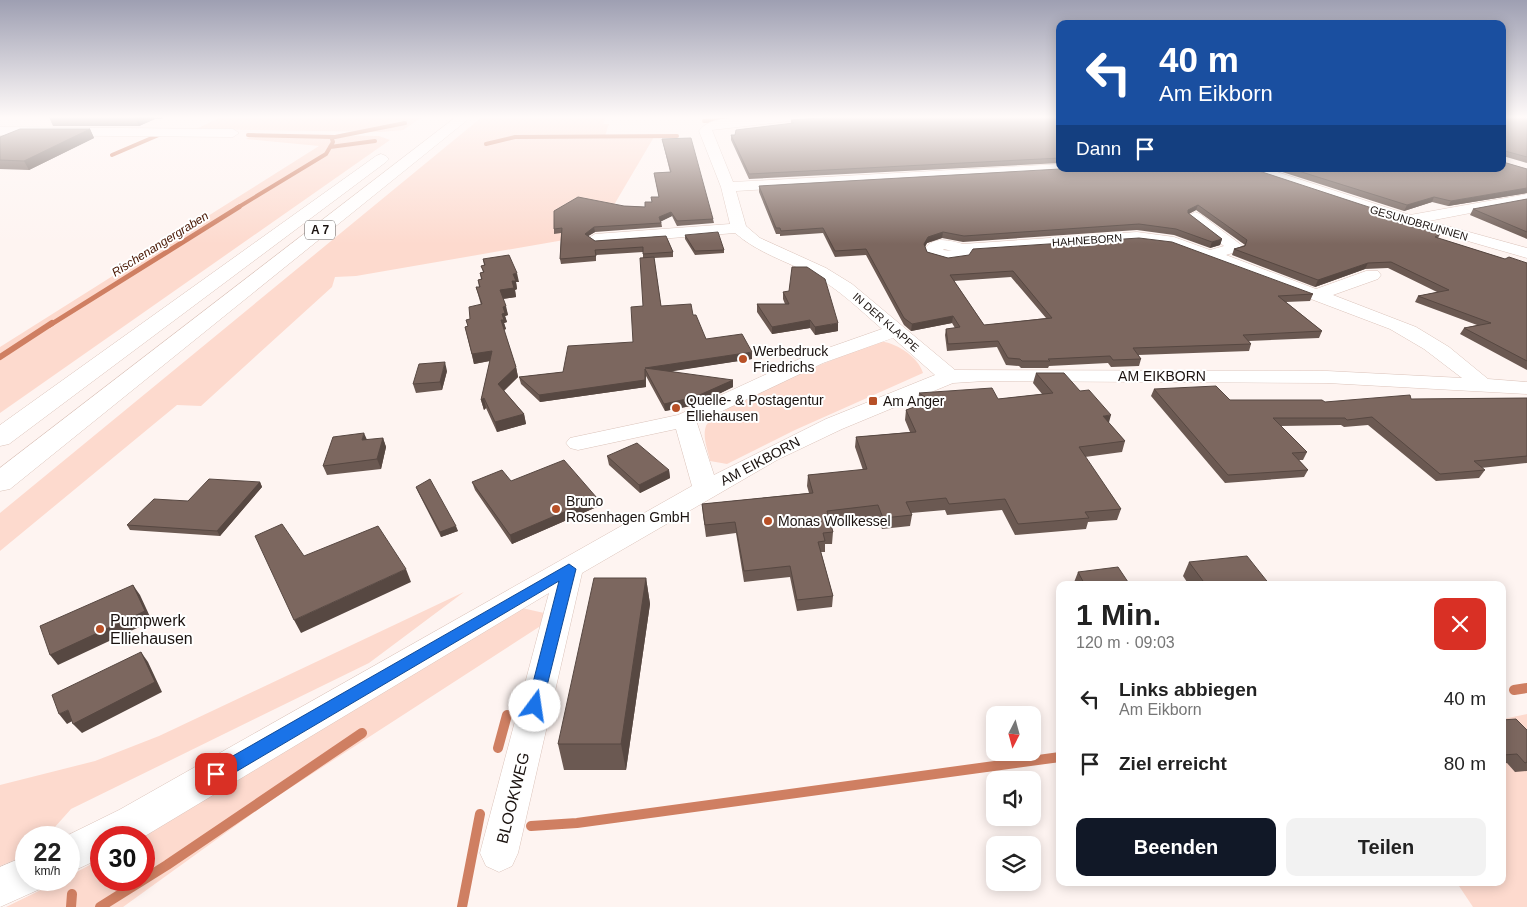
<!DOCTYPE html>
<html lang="de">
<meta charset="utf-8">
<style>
body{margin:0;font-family:Arial,sans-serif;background:#f2f2f2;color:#222;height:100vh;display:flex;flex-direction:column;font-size:19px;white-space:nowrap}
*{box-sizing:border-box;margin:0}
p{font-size:16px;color:#767676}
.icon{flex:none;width:28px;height:28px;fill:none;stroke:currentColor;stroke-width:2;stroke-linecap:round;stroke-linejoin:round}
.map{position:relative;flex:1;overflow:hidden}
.drawer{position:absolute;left:1056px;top:581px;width:450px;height:305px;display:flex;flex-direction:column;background:#fff;border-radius:10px;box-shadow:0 2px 12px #0003}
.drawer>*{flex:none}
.banner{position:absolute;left:1056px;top:20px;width:450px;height:152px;border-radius:10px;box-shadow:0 2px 12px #0003;background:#1a4fa0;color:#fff;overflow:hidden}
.needle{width:32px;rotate:186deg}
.buttons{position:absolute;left:986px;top:706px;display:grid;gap:10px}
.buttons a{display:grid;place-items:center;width:55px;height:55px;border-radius:10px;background:#fff;box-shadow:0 2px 12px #0003;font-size:25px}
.speed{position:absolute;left:15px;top:826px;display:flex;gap:10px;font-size:25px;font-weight:700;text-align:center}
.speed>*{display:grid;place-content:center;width:65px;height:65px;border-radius:50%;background:#fff;box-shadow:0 2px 12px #0003;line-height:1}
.speed small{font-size:12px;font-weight:400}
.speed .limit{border:8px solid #d22;background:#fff;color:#111}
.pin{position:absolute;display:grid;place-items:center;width:42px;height:42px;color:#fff;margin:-21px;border-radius:10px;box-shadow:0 2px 8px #0006}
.me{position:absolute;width:55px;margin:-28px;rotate:14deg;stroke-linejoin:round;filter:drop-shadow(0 0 4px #0008)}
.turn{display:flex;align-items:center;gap:18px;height:105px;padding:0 20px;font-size:22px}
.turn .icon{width:65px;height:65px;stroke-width:2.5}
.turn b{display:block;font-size:35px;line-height:42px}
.then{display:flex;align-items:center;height:48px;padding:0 20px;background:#0003;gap:10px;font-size:19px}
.round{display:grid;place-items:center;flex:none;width:52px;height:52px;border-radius:10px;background:#f2f2f2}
.headline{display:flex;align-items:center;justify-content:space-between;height:85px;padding:0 20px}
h1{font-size:30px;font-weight:600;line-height:38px}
.button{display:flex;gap:10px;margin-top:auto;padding:10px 20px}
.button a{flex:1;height:58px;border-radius:10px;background:#111827;color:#fff;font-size:20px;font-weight:600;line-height:58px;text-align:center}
.button a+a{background:#f2f2f2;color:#222}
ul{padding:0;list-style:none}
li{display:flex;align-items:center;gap:15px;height:65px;padding:0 20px}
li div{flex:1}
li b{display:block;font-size:19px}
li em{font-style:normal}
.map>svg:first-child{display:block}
.green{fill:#fddace}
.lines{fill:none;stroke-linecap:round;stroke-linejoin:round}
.stream-far3{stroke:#cf7f62;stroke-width:4}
.stream-far2{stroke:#cf7f62;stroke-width:5}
.stream-far1{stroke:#cf7f62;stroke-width:6}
.stream{stroke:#cf7f62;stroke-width:10}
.minor-casing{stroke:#dbc3ba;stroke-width:1}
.highway-casing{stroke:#dbc3ba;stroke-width:1}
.minor{fill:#fff;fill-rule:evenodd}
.highway{fill:#fff;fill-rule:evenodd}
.wall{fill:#6b5952;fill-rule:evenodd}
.shaded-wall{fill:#574842}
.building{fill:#7c675f;stroke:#574842;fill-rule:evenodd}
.route{fill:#1a73e8;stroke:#114b97}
.poi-dot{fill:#b75027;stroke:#fff;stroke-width:2}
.labels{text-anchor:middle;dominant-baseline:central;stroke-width:4;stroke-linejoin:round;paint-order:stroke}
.far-street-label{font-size:11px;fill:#1b1310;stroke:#fff}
.shield{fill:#fff;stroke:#5f5a58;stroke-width:1}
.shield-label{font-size:12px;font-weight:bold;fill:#1b1310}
.far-water-label{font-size:12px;font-style:italic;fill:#491703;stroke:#fff}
.poi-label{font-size:14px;fill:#1b1310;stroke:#fff;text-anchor:start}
.street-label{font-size:14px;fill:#1b1310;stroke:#fff}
.near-poi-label{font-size:16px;fill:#1b1310;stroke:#fff;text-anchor:start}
.near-street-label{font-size:16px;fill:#1b1310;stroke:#fff}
</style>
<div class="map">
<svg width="1527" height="907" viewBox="0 0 1527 907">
<rect width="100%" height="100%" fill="#fef4f1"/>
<path class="green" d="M221 117H422L403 130 381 132 196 129Z
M482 117H606L603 124H609L605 136 569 138 654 137 611 210 564 240 356 276 335 277 332 287 201 406 177 405 0 551V513Z
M254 134 379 136 390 140 0 413V347L319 146 246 139Z
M878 341C895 342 918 356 923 373L795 430 727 464 710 461C708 450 702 437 706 426 713 407 852 352 878 341Z
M464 592 369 663 71 809 46 837 26 838V855L0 866V785L95 761 159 736Z
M522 608 544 613 542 625 267 803 123 907H6L61 880H69V876L101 859V880H144V838L138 837Z
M1527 714V907H1473L1457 883 1502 882 1503 719Z"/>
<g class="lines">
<path class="stream-far3" d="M704 121 724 120
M248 135 335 137 405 123
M486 144 515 137 677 136
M330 147 375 141
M112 155 161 134
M237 208 326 154 333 142 332 139"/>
<path class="stream-far2" d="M50 325 239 207"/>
<path class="stream-far1" d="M0 357 52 323"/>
<path class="stream" d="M1514 690 1527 688
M498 748 507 715
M531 826 577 823 1060 757
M71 907 72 894
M100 907 167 865 362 733
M462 907 480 814"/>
<g class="minor-casing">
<path id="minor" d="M757 117H804L798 120 712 130 733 182 1060 164V169H1066L1060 172 736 191 746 226 760 238 826 268 852 284 955 370 1327 371 1462 378 1424 349 1390 329 1171 246 1137 242 971 253 968 259 947 262 928 257 925 249C934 235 950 241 963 244L1137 232 1174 237 1210 250 1224 246 1190 220 1187 217 1195 212 1200 214 1244 247 1242 250 1226 255 1316 289 1366 271H1378L1381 275 1378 279 1333 295 1416 327 1449 347 1488 379 1527 382V394L1327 383 985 381 953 383 842 429 777 460 582 573 518 853 512 866 499 872 486 866 480 853 549 593 145 836 141 838H101V858L69 873V838H62L119 810 692 486 676 429 578 450 570 448 566 443 570 438 678 415 808 355 882 329C860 310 839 289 813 275 786 261 758 253 735 233L595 244 587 239 595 234 730 224 721 187 699 131C710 115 739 119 757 117ZM944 249 952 251 943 250ZM893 338 935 375 826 419 714 475 697 423 823 363Z
M0 127 233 129 239 133 233 137 0 135Z
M1249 169H1268L1410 215 1527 194V202L1429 221 1527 248V258L1363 211 1251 172Z
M26 856V880H43L40 889 0 907V867Z"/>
</g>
<g class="highway-casing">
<path id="highway" d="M456 117H471L10 489 0 491V468Z
M381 154 386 156 389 159 386 162 9 444 0 446V425L376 156Z"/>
</g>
<use href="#minor" class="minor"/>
<use href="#highway" class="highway"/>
</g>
<path class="wall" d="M49 117H165L161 119H155L139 126H53Z
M1060 117V163L749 179 731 140V135H735L791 123V120Z
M1502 117H1527V163L1503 156V162L1527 169V193L1448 206 1432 202 1404 211 1273 169H1502Z
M90 129 94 138 29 170 0 169V137Z
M662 139 713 219 714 223 677 226 672 216 661 221 662 227 595 232 588 236 595 241 666 236 673 252V257L654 258 661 306 693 315 706 339 752 359 671 371 733 387 696 405 665 411 646 376V387L540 402 521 384 519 377 563 372 633 342 643 306V252L596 255V261L561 264 560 259 561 233 554 234V229L624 206 645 207 659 197 654 173 670 172 663 143Z
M759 186 1384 212 1382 216 1440 234 1438 238 1505 259 1527 263V370L1460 334 1464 328 1477 325 1415 302 1418 296 1437 292 1388 268 1365 269 1315 287 1232 255 1234 249 1245 245 1196 210 1189 214 1222 239 1220 245 1210 248 1174 235 1137 230 963 242 942 238 927 243 925 247 927 252 948 258 1313 294 1310 301 1286 302 1322 331 1319 338 1249 341 1251 344 1249 351 1138 355 1141 359 1139 366 1111 367 1108 363 1049 366 1048 368H1021L1019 366 1006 365 997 347 947 351 945 335 946 329 955 328 952 323 911 331 904 325 866 255 835 257 823 233 780 236V234H776L759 192ZM1011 277 1046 318 984 325 954 281Z
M1527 199V239L1470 215 1473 209Z
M685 235 724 250V253L695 255 685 239Z
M483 259 519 282H516L517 289 515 290 516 297 503 299 508 315 505 316 507 322 504 323 506 329 504 330 516 367 518 377 504 391 524 414 526 424 497 432 486 408 484 410 481 400 490 361 474 364 465 327 468 326 470 319 481 305 476 287H479L478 280 481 279 480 273 483 272 481 266 484 265Z
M783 292 838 331 815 335 810 328 772 334 757 312V304H785L783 299Z
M447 371 442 390 416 393 413 384Z
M1036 373 1109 423 1125 441 1122 452 1085 457 1121 509 1117 520 1088 522 1086 529 1015 535 1002 510 947 515 945 510 911 513 912 515 910 526 882 529 877 517 830 522 833 532 832 544H825V552H821L833 596 832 607 797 611 790 577 744 582 736 533 706 537 703 515 702 504 809 493 807 486 808 475 863 470 855 447 856 437 910 432 905 420 906 410 920 405 918 404 919 393 998 399 1042 394 1033 383Z
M1154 389 1230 400 1325 402 1411 399 1527 398V463L1481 468 1485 470 1479 478 1436 481 1368 425 1344 427 1341 425 1281 426 1307 452 1303 460H1299L1308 470 1304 477 1225 483 1151 396Z
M383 438 386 447 381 469 327 475 323 466Z
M607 456 669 470 670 478 640 493 609 465Z
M511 481 599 506 512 544 475 490 472 482Z
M260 482 262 487 220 536 130 530 127 525 188 501Z
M416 487 458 531 441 537 418 492Z
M1189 562 1270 585H1189L1183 576Z
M1078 572 1130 585H1073Z
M646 578 650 604 626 770H564L558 744Z
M1502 720 1527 730V771L1515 772 1507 763 1502 764Z"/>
<path class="shaded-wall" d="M135 117H154L155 119 139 126Z
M90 129 94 138 29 170 24 161Z
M1527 188V193L1448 206 1451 201Z
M1434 197 1432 202 1404 211 1407 205Z
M1198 205 1196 210 1186 215 1188 210Z
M671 212 672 216 660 222 659 217Z
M594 227 595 232 585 238V234Z
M943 232 942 238 927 243 923 250 924 244 928 237Z
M1222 239 1220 245 1210 248 1212 242Z
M1368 263 1365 269 1315 287 1318 280Z
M517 273 519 282H516L517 289 515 290 516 297 502 299 500 290 512 281 513 274Z
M506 306 508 315 505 316 507 322 504 323 506 329 503 330 501 320 502 314 503 307Z
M953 316 952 323 911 331 912 324Z
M810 320V328L772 334V327Z
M838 323V331L815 335V327Z
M492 351 494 360 474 364 472 354Z
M752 352V359L648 375 645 368Z
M445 362 447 371 442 390 440 382Z
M516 367 518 377 500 394 498 384Z
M645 369 646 387 540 402 539 395Z
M733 380V387L696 405 665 411 664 404Z
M484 398 486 408 484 410 481 400Z
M524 414 526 424 497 432 495 422Z
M1111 415 1108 426 1103 416Z
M364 433 368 442 362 440Z
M383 438 386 447 381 469 377 459Z
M669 470 670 478 640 493 639 485Z
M260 482 262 487 220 536 217 531Z
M597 498 599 506 512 544 510 535Z
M456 526 458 531 441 537 440 532Z
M406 569 411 582 301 633 294 620Z
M646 578 650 604 626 770 621 744Z
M133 585 140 595 152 621 58 665 50 655Z
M141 652 148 662 162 692 82 733 73 724Z
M68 710 76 719 67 724 59 714Z"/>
<path class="building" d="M834 117H1060V158L749 174 731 135H735L736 130 794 123 791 120Z
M1502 117H1527V157L1505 151 1503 153V162L1527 169V188L1451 201 1434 197 1407 205 1292 169H1502Z
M20 129H90L24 161 0 160V137Z
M691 138 713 219 677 221 671 212 659 217 661 223 594 227 585 234 595 241 666 236 673 252 643 254V247L595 250 596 256 560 259 562 228 554 229V211L578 197 624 206 645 207V202H652L651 197H659L654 173 671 172 662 139Z
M1060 169H1253L1384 212 1377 214 1440 234 1435 237 1505 259 1509 257 1527 263V361L1464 328 1491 323 1418 296 1449 290 1391 262 1368 263 1318 280 1234 249 1245 246 1247 240 1198 205 1188 210V213L1222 239 1212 242 1176 229 1139 224 964 236 943 232 928 237 924 244 927 252 948 258 969 255 973 249 1139 238 1172 242 1313 294 1278 296 1322 331 1243 335 1251 344 1133 348 1141 359 1113 360 1110 356 1048 359 1050 361H1022L1020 359 1008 358 998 341 948 344 946 329 960 327 953 316 912 324 904 318 866 249 835 251 823 228 781 231 780 228H776L759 186ZM1013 271 1052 318 984 325 950 275Z
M1527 199V232L1473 209Z
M718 232 724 250 695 251 685 235Z
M509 255 517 273 513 274 516 281H512L514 288 500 290 506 306 503 307 505 313 502 314 504 320H501L516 367 498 384 524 414 495 422 484 398 481 400 492 351 472 354 465 327 468 326 466 320 470 319 469 307 482 304 476 287H480L478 280 482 279 480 273 484 272 481 266 485 265 483 259Z
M654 257 661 306 691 304 693 315H696L706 339 742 334 752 352 645 368 733 380 695 397 664 404 645 369V380L539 395 519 377 563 372 568 346 633 342 631 307 643 306 640 258Z
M792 267H807L825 279 838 323 815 327 810 320 772 327 757 304H789L783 292 789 291Z
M445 362 440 382 413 384 419 364Z
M1036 373H1064L1080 391 1089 390 1111 415 1103 416 1125 441 1079 447 1121 509 1085 512 1089 518 1018 524 1005 499 949 504 946 498 906 502 912 515 883 518 878 505 827 511 833 532 823 533 825 541 818 542 833 596 797 600 790 566 744 571 735 522 705 525 702 504 813 493 808 475 867 469 856 437 916 432 906 410 931 401 919 393 992 388 998 399 1053 393Z
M1216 386 1230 400H1322L1325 402 1410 395 1411 399 1527 398V456L1474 461 1485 470 1440 474 1372 417 1347 420 1345 418H1273L1307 452 1292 453 1308 470 1228 475 1154 389Z
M364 433 362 440 383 438 377 459 323 466 333 437Z
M637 443 669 470 639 485 607 456Z
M564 460 597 498 510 535 472 482 502 470 511 481Z
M209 479 260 482 217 531 127 525 154 499 188 501Z
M430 479 456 526 440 532 416 487Z
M282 524 304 556 378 526 406 569 294 620 255 536Z
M1247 556 1270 585H1206L1189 562Z
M1118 567 1130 585H1085L1078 572Z
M594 578H646L621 744H558Z
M133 585 145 611 50 655 40 626Z
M141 652 155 682 73 724 68 710 59 714 52 695Z
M1516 719 1527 730V762L1525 763 1517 754 1503 755 1502 754V720Z"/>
<linearGradient id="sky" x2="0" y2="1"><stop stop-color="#9e9fb2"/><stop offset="0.48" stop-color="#fffaf9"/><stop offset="1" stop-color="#fffaf9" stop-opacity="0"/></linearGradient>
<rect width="1527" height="244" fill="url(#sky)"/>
<path class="route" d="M569 564 576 569 541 710 535 712 530 710 527 706 559 581 222 780 216 782 210 780 208 774 210 769Z"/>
<g class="poi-dot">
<circle cx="743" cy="359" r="5"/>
<rect x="868" y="396" width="10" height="10" rx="2.5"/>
<circle cx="676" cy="408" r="5"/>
<circle cx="556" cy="509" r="5"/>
<circle cx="768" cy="521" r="5"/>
<circle cx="100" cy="629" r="5"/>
</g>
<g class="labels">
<g class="far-street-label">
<text transform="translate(1419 223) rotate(16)">GESUNDBRUNNEN</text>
<text transform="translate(1087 240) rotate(-4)">HAHNEBORN</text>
<text transform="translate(886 322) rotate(41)">IN DER KLAPPE</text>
</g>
<rect class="shield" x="305" y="220.5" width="30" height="19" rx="4"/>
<g class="shield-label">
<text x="320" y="230">A 7</text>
</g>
<g class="far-water-label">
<text transform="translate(160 244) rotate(-32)">Rischenangergraben</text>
</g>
<g class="poi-label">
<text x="753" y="351">Werbedruck<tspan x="753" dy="16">Friedrichs</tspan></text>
<text x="686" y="400">Quelle- &amp; Postagentur<tspan x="686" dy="16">Elliehausen</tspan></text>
<text x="883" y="401">Am Anger</text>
<text x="566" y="501">Bruno<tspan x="566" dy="16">Rosenhagen GmbH</tspan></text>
<text x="778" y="521">Monas Wollkessel</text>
</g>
<g class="street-label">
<text x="1162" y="376">AM EIKBORN</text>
<text transform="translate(760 461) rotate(-28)">AM EIKBORN</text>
</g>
<g class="near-poi-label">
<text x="110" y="620">Pumpwerk<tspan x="110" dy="18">Elliehausen</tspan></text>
</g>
<g class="near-street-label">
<text transform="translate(513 798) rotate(-76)">BLOOKWEG</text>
</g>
</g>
</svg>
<div class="buttons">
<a><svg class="needle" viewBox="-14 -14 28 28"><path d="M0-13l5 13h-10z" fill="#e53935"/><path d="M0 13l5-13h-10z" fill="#767676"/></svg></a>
<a><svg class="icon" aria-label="sound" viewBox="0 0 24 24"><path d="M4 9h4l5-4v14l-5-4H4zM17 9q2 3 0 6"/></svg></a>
<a><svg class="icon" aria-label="layers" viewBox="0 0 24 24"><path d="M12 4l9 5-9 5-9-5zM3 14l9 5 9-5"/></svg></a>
</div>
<div class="speed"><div>22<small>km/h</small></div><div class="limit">30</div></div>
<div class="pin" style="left:216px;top:774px;background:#d93025"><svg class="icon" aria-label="arrive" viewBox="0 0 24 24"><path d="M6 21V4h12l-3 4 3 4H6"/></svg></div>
<svg class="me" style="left:535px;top:706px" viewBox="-20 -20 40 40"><circle r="19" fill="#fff"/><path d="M0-13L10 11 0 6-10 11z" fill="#1a73e8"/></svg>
<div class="banner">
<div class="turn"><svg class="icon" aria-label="left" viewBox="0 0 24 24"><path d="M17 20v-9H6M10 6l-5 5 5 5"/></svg><div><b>40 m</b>Am Eikborn</div></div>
<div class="then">Dann<svg class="icon" aria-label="arrive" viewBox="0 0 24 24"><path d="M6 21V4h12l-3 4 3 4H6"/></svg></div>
</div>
<section class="drawer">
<div class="headline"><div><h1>1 Min.</h1><p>120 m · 09:03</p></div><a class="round" style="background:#d93025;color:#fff"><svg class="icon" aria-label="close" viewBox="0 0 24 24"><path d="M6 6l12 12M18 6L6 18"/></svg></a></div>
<ul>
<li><svg class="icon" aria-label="left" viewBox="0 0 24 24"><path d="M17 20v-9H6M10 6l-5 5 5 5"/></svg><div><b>Links abbiegen</b><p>Am Eikborn</p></div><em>40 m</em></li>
<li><svg class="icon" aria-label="arrive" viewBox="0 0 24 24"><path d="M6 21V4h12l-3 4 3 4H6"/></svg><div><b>Ziel erreicht</b></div><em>80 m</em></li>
</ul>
<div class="button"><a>Beenden</a><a>Teilen</a></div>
</section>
</div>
